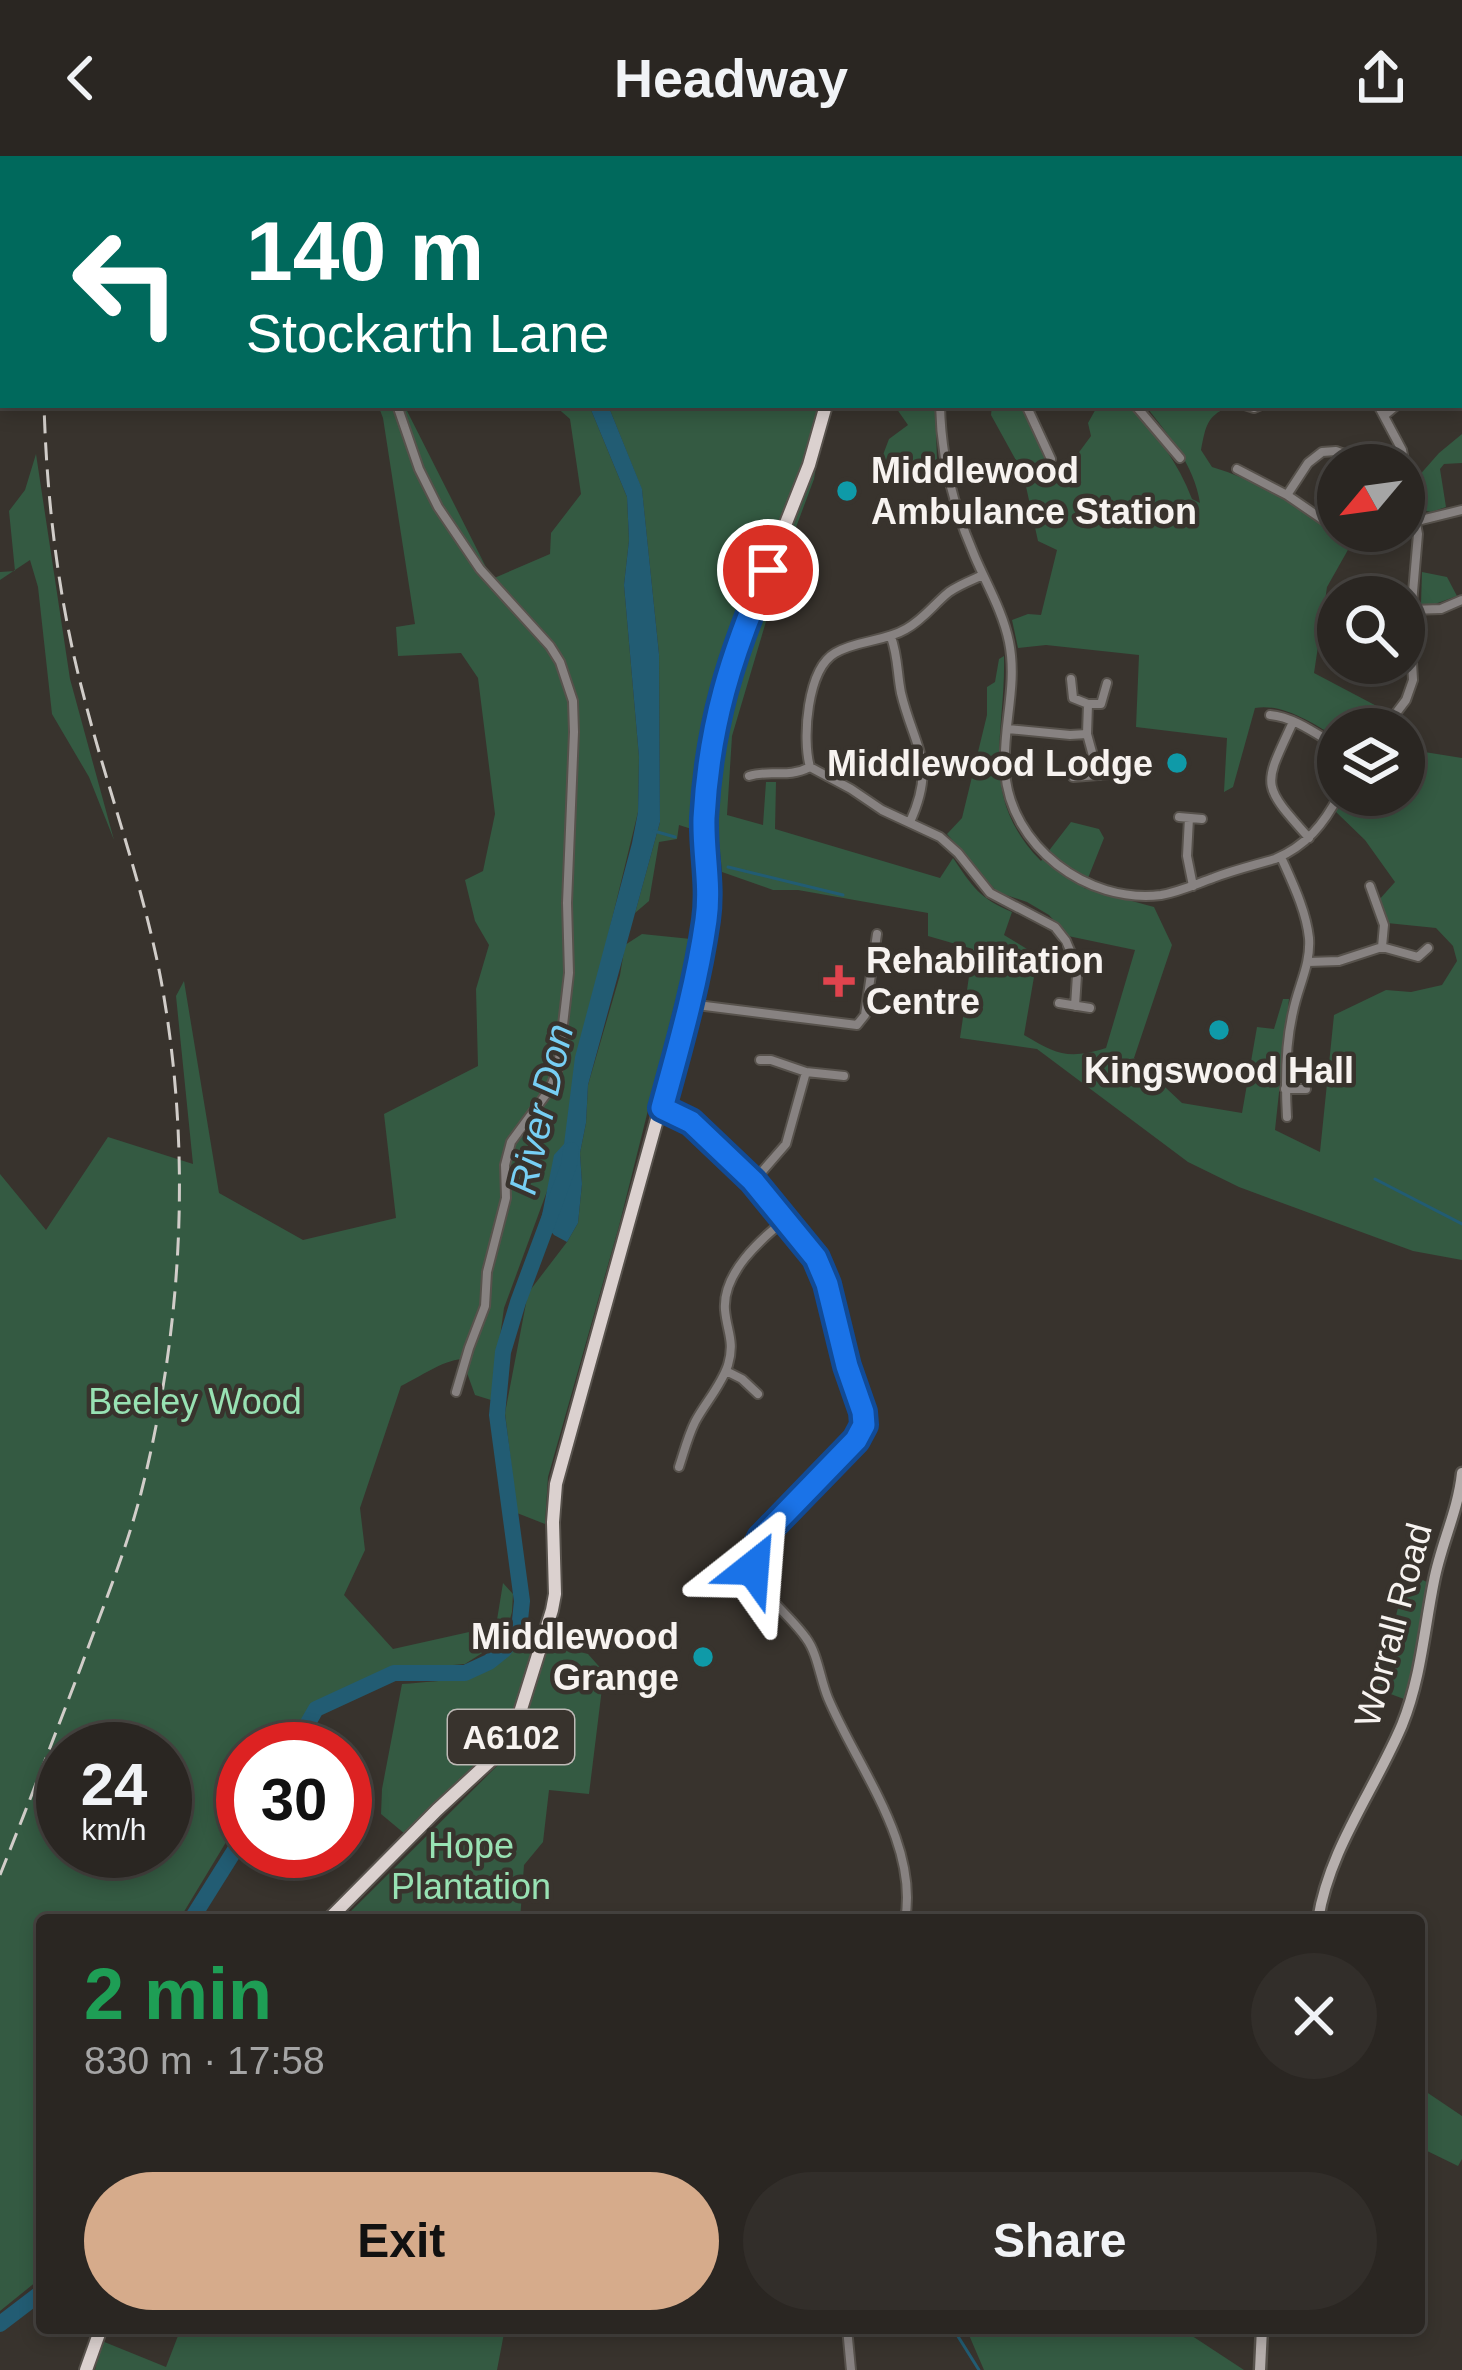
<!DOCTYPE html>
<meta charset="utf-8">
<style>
body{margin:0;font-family:Arial,sans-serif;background:#322e2a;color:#f1f3f6;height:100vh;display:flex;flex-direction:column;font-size:45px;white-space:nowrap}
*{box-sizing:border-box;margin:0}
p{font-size:39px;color:#a5a5a5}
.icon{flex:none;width:66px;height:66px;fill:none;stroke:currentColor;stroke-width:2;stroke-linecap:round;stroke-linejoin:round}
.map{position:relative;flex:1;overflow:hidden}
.panel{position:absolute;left:36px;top:1758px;width:1389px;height:420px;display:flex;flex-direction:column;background:#2a2622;border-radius:12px;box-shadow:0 6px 18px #0003,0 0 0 3px #464340}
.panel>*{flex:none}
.hud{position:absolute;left:0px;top:0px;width:1464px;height:252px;box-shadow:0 6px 18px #0003,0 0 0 3px #464340;background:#00695c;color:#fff;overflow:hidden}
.needle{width:78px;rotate:241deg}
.buttons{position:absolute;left:1317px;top:288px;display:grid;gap:24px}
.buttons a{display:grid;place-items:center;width:108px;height:108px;border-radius:50%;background:#2a2622;box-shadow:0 6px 18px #0003,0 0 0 3px #464340;font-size:60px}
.speed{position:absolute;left:36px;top:1566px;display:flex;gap:24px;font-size:60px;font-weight:700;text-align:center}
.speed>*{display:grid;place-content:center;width:156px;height:156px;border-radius:50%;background:#2a2622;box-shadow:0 6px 18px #0003,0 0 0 3px #464340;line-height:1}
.speed small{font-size:30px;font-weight:400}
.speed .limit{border:18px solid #d22;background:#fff;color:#111}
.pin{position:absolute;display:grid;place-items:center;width:102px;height:102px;color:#fff;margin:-51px;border:6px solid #fff;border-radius:50%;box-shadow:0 3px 12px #0007}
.me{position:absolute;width:132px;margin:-66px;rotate:28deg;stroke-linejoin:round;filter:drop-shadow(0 0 9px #0008)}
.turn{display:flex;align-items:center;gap:42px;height:252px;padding:0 48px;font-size:54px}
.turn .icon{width:156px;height:156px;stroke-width:2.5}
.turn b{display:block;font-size:84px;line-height:102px}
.round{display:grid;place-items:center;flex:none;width:126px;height:126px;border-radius:63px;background:#322e2a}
.head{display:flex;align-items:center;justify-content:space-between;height:204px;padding:0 48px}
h1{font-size:72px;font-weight:700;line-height:90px;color:#1e9e55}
.action{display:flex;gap:24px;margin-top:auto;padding:24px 48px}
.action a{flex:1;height:138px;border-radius:72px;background:#d6ab8b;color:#111;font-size:48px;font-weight:700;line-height:138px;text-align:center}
.action a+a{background:#322e2a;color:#f1f3f6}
header{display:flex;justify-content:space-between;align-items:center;height:156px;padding:0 48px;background:#2a2622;font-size:54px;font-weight:700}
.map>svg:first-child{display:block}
.green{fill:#345a42;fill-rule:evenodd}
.water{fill:#225c73}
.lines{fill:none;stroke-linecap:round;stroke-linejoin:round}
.stream{stroke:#225c73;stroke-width:3}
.river{stroke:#225c73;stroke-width:16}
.street-casing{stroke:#57524c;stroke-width:12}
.secondary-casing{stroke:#57524c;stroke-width:15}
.primary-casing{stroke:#57524c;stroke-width:16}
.street{stroke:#878281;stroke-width:8}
.secondary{stroke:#b6afad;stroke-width:10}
.primary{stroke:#dbd1cf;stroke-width:12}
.rail{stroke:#d1cdc9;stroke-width:3;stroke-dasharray:18 9;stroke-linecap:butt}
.route-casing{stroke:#114b97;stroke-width:30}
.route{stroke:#1a73e8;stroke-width:21}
.culture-dot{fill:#0f9aa8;stroke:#38332d;stroke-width:4.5}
.health-dot{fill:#e0444e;stroke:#38332d;stroke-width:4.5}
.labels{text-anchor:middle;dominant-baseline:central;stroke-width:9;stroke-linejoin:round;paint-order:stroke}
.shield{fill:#38332d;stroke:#beb9b6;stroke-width:3}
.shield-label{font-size:33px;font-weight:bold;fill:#f7f3f0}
.poi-label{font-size:36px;font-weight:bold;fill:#f7f3f0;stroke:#38332d;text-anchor:start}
.park-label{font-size:36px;fill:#98e2b3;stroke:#38332d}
.street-label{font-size:36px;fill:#f7f3f0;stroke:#38332d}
.water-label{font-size:39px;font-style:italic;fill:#77cff4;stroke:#38332d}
</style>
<header><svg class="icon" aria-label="back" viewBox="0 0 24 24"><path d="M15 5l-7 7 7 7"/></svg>Headway<svg class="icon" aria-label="share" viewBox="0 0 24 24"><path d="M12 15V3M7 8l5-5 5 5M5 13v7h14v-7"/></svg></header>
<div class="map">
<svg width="1462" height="2214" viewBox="0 0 1462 2214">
<rect width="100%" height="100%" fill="#38332d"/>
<path class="green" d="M378 249H404L492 423 550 398 551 377 581 338 570 263 554 249H589L627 341 629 384 624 429 639 601 638 656 603 800 564 989 504 1152 491 1244 475 1239 462 1203C441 1205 420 1221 401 1230L360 1352 365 1394 344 1439 393 1493 496 1470 503 1427 513 1438 512 1456 504 1483 465 1508 417 1512 342 1535 291 1593H243V1658L179 1764H42V2121L0 2155V1018L46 1074 108 981 193 1008 176 840 184 825 219 1037 303 1084 396 1062 384 958 478 910 476 833 489 789 475 765 465 724 483 715 495 658 478 522 461 497 398 500 396 471 415 468 383 262ZM63 1593H165V1695H63Z
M608 249H819L811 287 788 356 724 510 701 676 679 669 677 683 659 686 649 745 635 757 660 666 659 498 642 334Z
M894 249H935L937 303 902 320 878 312 889 283 908 269Z
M992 249H1022L1055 321 1074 303 1091 280 1088 267 1098 249H1130C1156 278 1178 306 1192 343L1200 347C1194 308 1168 279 1145 249H1233C1207 259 1206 268 1201 294L1212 311C1263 326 1310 356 1349 392L1327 431 1314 517 1388 556 1375 573H1338V582C1313 568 1284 547 1255 552L1233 631 1224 636 1227 582 1136 571 1139 499 1046 489 1018 492 1012 464 1028 458 1041 459 1057 394 1038 385 1023 317 991 259Z
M1462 278V307L1444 308 1440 313 1446 351 1431 356 1422 354 1417 322 1439 297Z
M36 298 70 523 114 684 89 621 52 558 38 431 30 404 0 424V416L15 415 9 355 25 334Z
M816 311 814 323 786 398 732 580 727 659 763 669 766 626H776L775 673 940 722 953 702C972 730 980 743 1012 756L1004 779 1027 793 1035 815 1024 879C1056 898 1068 904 1106 892L1135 794 1068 780 1049 759 1027 746 997 736 947 678 962 662 987 559V531L995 526 999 503 1004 500C1006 579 977 640 1041 705L1071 666 1099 673 1104 682 1084 732 1154 751 1172 789 1134 902 1182 947 1242 957 1257 871 1274 873 1283 843H1289L1275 974 1320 996 1334 859 1386 834 1411 836 1442 829 1457 805 1453 790 1436 772 1387 767 1378 745 1395 726 1365 684 1335 655 1346 639H1404V587L1412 594 1462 602V1104L1413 1095 1239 1031 1188 1006 1037 893 960 882 973 793 928 780V757L798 734H773L722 716 716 655 720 584 732 524Z
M1422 416 1447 421 1457 440 1435 448H1421Z
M642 778 691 783 619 1070 548 1321 545 1368 517 1357 505 1257 528 1137 567 1086 578 1067 582 1028 580 997 586 967 588 929 620 819 625 789Z
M1407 1417 1427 1426 1415 1501 1404 1543 1377 1533Z
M525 1478 538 1482 508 1575 498 1590 405 1678 381 1658 382 1633 402 1528C455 1523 491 1526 525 1478Z
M548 1488 588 1498 604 1516 589 1638 549 1634 543 1686 524 1709 520 1764H342L500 1607 519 1582Z
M1419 1931 1462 1960V2003L1458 2010 1419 1991 1426 1972 1419 1958Z
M181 2172H505L497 2214H95L102 2185 166 2211Z
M966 2172H1180L1244 2214H984Z"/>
<path class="water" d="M589 249H608L642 333 659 498 660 666 588 929 586 967 580 997 582 1028 578 1067 567 1086 554 1079 541 1064 554 999 564 988 575 901 632 687 638 656 639 601 624 429 629 384 627 341Z"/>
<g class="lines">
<path class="stream" d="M654 675 675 681
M728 711 843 739
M1375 1023 1462 1068
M954 2174 979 2214"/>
<path class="river" d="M293 1593 316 1553 394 1517H465L489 1506 504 1494 519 1474 522 1445 497 1259 503 1196 518 1146 569 1009 571 994
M191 1764 243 1681
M0 2168 42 2136"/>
<g class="street-casing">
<path id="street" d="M332 0V3
M761 0 767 3
M996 0 997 3
M1128 0 1135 3
M1411 0 1416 3
M249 3 258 0
M734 3 736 0
M1094 3 1095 0
M1461 29 1462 30
M0 50 3 51
M1461 204 1462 202
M397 249 419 313 438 351 480 413 550 490 560 506 573 545 574 576 567 747 569 817 558 912 550 933 511 986 505 1009 506 1042 487 1116 485 1150 469 1192 456 1236
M940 249C941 301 954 353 975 401 987 429 1003 456 1009 486 1018 530 1002 572 1005 615 1010 690 1087 748 1161 739 1179 736 1196 728 1213 722 1234 714 1255 709 1275 703 1306 690 1324 668 1339 639
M1026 249 1051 303
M1135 249 1180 302
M1245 249 1254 252 1261 249
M1378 249 1402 294 1418 378 1410 471 1413 524 1406 544 1384 573
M1385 259 1397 249
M1237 313 1287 339 1338 374
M1287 339 1308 307 1322 296 1336 295 1366 306 1402 294
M1417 365 1462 354
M1340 375 1353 379 1360 377
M1410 454 1441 453 1462 444
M891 481C898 500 897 517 901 537 914 591 937 607 910 666
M1071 523 1073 542 1088 548H1101L1107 527
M1088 548 1087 578 1098 618
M1270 559C1293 561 1315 577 1335 589
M1293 566C1263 631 1260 627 1309 682
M1008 573 1070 579 1087 578
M810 611 851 633 882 654 940 681 958 697 990 737 1055 771 1066 785 1074 804 1077 819 1075 850
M749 620C771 613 787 623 810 611 802 583 807 513 835 497 857 484 884 486 906 473 924 463 934 448 949 436 959 429 972 424 983 419
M1073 621 1123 617
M1179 661 1202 663
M1189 662 1187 700 1193 730
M1281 701C1292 726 1306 754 1309 782 1311 809 1298 830 1293 856 1285 890 1285 926 1287 961
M1370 730 1384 769 1382 791
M1308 806 1339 805 1382 791 1418 801 1428 792
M1059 847 1090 852
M689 848 857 869 865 859 877 778
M760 904H771L806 916 844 920
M1285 933H1306
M661 952 691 966 753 1026 772 1045 816 1102 827 1128 847 1210 863 1256 864 1269 856 1284 761 1382C754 1394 750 1404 755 1417 764 1442 791 1460 806 1482 818 1498 820 1523 828 1542 857 1611 919 1687 905 1764
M753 1026 786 988 806 916
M726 1215 742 1223 758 1238
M679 1311C684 1296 688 1280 695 1266 705 1247 721 1230 728 1209 735 1185 727 1176 725 1154 722 1117 761 1083 786 1063
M847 2172 851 2214"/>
</g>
<g class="secondary-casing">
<path id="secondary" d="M1318 1764C1329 1693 1374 1635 1402 1569 1421 1522 1424 1474 1434 1425 1441 1388 1458 1355 1462 1317
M1260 2214 1262 2172"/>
</g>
<g class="primary-casing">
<path id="primary" d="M887 3 888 0
M328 1764 437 1654 502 1594 517 1566 552 1454 555 1438 553 1366 556 1328 689 848 706 761 709 731 704 674 710 600 727 516 809 309 826 249
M86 2214 101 2172"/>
</g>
<use href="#street" class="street"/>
<use href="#secondary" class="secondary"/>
<use href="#primary" class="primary"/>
<path class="rail" d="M55 3V0
M0 1719C28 1649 55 1579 82 1508 103 1451 126 1395 141 1337 183 1171 192 993 161 824 143 729 109 638 85 545 59 448 47 349 44 249"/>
</g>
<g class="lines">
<g class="route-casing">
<path id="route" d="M753 1412V1397L761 1382 856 1284 864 1269 863 1256 847 1210 827 1128 816 1102 753 1025 691 966 662 952C679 890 697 828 706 764 711 729 703 697 704 662 709 569 731 499 768 414"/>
</g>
<use href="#route" class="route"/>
</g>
<g class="culture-dot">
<circle cx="847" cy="335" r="12"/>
<circle cx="1177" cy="607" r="12"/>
<circle cx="1219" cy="874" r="12"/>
<circle cx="703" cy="1501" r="12"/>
</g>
<path class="health-dot" d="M833 807h12v12h12v12h-12v12h-12v-12h-12v-12h12z"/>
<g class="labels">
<rect class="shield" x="448" y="1554" width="126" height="54" rx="9"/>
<g class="shield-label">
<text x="511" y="1581">A6102</text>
</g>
<g class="poi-label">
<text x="871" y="314">Middlewood<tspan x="871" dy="41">Ambulance Station</tspan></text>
<text x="1153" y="607" text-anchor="end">Middlewood Lodge</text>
<text x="866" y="804">Rehabilitation<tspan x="866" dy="41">Centre</tspan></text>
<text x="1219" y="914" text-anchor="middle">Kingswood Hall</text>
<text x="679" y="1480" text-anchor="end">Middlewood<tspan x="679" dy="41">Grange</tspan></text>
</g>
<g class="park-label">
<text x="195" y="1245">Beeley Wood</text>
<text x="471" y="1689">Hope<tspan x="471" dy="41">Plantation</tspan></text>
</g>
<g class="street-label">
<text transform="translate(1393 1469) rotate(-75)">Worrall Road</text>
</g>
<g class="water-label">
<text transform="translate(541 953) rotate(-77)">River Don</text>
</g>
</g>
</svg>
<div class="buttons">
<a><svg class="needle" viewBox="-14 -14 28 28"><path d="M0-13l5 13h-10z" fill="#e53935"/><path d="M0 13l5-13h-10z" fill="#a5a5a5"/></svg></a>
<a><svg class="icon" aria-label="search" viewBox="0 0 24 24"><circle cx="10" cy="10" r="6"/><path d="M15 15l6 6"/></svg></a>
<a><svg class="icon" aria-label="layers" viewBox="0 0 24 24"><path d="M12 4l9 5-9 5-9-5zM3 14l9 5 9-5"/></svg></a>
</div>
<div class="speed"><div>24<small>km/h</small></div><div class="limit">30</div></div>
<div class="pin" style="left:768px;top:414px;background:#d93025"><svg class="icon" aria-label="arrive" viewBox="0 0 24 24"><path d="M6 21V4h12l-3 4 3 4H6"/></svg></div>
<svg class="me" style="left:753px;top:1412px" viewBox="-20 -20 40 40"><path d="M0-17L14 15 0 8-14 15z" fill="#1a73e8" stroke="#fff" stroke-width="4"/></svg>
<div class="hud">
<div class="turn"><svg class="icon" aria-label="left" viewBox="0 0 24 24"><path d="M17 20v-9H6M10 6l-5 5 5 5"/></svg><div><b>140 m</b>Stockarth Lane</div></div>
</div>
<section class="panel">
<div class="head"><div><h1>2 min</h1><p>830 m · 17:58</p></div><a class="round"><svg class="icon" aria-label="close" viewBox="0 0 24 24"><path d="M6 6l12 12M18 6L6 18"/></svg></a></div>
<div class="action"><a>Exit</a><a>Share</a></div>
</section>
</div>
